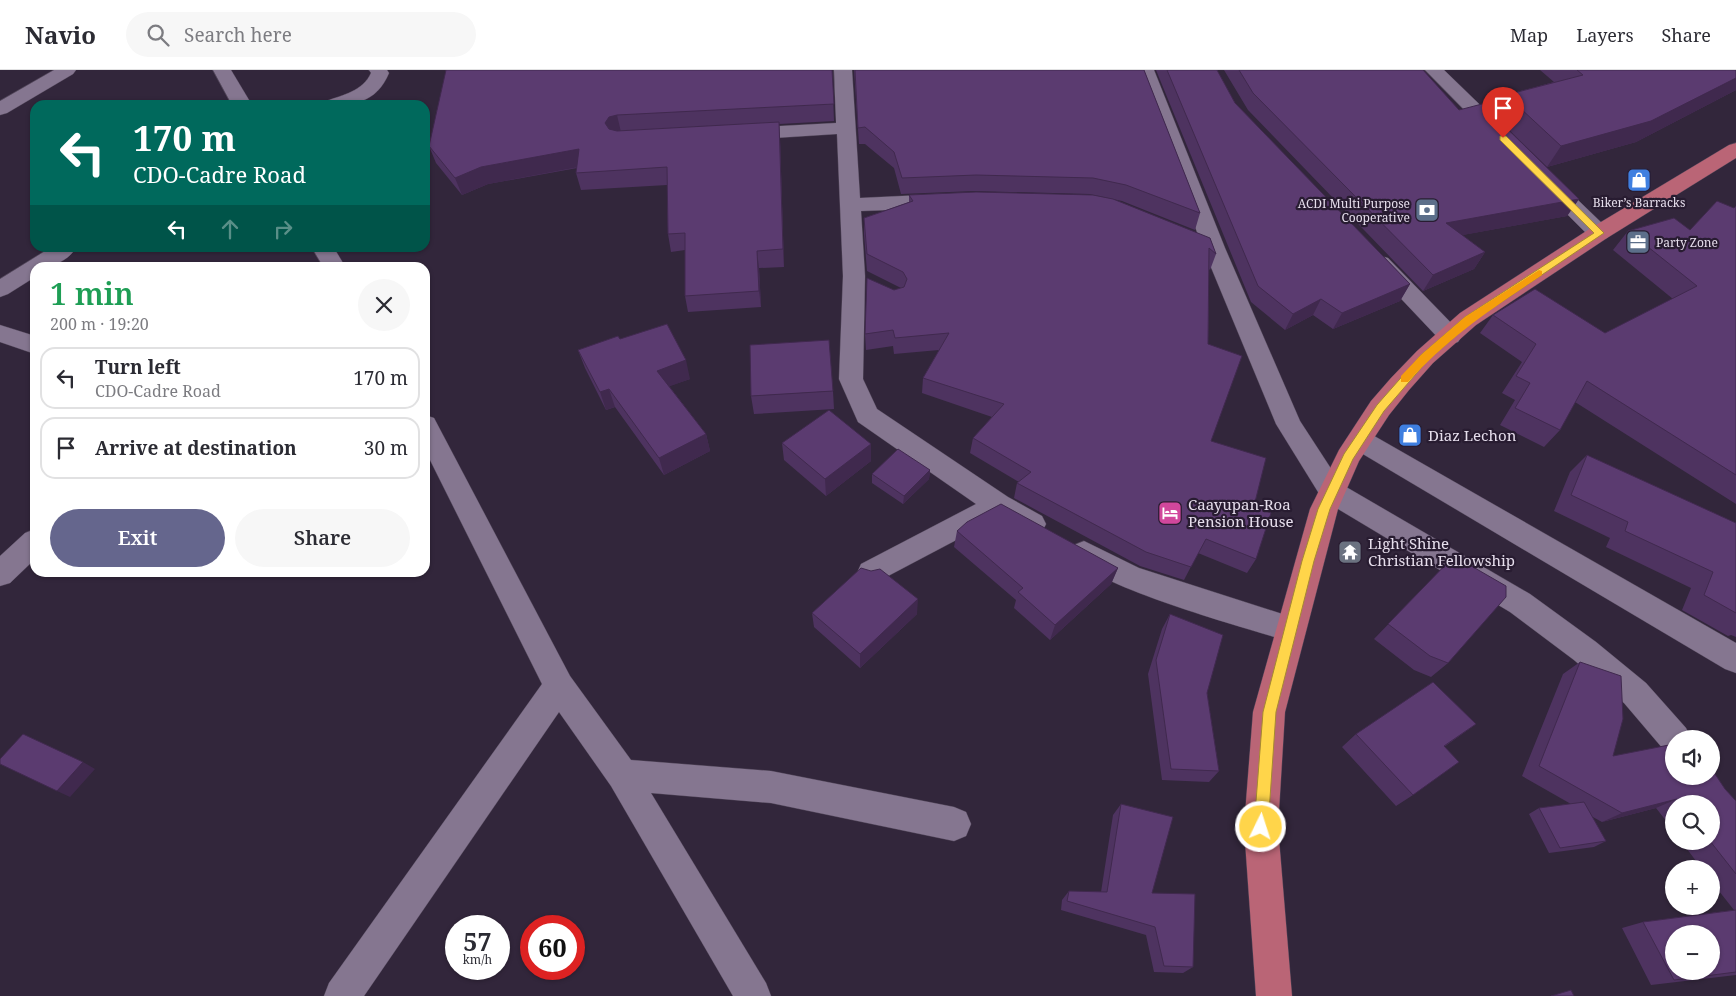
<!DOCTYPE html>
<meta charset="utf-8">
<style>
body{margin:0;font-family:"Noto Serif",serif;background:#f7f7f7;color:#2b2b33;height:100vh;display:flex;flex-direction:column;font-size:19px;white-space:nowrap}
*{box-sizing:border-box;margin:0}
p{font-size:16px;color:#7c7c81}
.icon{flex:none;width:28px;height:28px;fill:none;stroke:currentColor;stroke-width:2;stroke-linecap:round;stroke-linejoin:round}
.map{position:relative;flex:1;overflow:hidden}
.details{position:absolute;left:30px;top:192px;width:400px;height:315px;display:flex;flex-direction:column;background:#fff;border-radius:15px;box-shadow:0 1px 4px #0004}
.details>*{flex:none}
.banner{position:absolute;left:30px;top:30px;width:400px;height:152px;border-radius:15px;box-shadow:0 1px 4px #0004;background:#00695c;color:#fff;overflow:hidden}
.buttons{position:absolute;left:1665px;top:660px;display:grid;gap:10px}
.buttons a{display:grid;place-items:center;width:55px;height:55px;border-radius:50%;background:#fff;box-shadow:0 1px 4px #0004;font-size:25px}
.speed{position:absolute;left:445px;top:845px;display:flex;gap:10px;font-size:25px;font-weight:700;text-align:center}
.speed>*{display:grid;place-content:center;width:65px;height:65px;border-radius:50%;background:#fff;box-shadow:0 1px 4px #0004;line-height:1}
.speed small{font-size:12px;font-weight:400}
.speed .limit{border:8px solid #d22;background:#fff;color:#111}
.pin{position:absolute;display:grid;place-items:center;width:42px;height:42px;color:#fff;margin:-51px -21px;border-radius:50% 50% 50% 0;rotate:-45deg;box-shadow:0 0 5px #0007}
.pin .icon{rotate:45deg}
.me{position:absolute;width:55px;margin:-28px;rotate:4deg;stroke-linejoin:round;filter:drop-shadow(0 0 4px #0008)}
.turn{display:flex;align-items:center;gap:18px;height:105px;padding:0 20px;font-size:22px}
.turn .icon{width:65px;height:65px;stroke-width:2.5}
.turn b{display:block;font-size:35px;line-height:42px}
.lanes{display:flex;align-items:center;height:48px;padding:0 20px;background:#0003;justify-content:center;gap:25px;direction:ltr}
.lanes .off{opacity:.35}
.round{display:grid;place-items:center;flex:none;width:52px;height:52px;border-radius:26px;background:#f7f7f7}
.headline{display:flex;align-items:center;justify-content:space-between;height:85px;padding:0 20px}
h1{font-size:30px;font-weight:600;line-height:38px;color:#1e9e55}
.button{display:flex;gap:10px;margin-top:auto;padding:10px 20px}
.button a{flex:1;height:58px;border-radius:30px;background:#65668d;color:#fff;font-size:20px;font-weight:600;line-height:58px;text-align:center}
.button a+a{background:#f7f7f7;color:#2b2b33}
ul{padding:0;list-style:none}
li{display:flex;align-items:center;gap:15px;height:62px;margin:0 10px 8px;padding:0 10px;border:2px solid #e1e1e2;border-radius:15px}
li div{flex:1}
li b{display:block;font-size:19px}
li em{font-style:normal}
header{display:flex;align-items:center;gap:30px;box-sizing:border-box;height:70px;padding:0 25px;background:#fff;border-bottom:1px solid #e1e1e2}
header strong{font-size:24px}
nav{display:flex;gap:28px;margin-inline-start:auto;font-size:18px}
.search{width:350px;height:45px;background:#f7f7f7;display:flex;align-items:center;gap:12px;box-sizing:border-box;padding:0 18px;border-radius:28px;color:#7c7c81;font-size:19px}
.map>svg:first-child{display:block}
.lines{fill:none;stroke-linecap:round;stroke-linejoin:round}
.minor-casing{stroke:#4f4457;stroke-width:1}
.major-casing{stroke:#4f4457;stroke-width:1}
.minor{fill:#857690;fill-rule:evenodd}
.major{fill:#ba6576;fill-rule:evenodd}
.wall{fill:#4e3360}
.shaded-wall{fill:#40294e}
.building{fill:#5b3b70;stroke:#40294e;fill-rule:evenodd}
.route{fill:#ffd54a;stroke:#a68a30}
.slow{fill:#f59e0b}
.labels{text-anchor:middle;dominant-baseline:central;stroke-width:4.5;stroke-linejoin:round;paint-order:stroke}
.far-poi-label{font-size:12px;fill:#e6deec;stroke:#281c31}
.poi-label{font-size:15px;fill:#e6deec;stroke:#281c31;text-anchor:start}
</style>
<header>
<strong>Navio</strong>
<div class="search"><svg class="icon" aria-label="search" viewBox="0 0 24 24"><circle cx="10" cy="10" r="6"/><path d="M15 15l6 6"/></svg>Search here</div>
<nav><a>Map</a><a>Layers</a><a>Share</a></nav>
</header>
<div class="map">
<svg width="1736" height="926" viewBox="0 0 1736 926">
<rect width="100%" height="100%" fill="#32263b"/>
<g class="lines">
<g class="minor-casing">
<path id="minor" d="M54 0H76L73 4 7 43 0 45V31Z
M213 0H231L252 35H232Z
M369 0H387L389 3C376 34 353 35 323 35L326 31C343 25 363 21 371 3Z
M834 0H852L860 128 944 124 951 126 954 131 951 136 944 138 861 141 865 206 863 309 877 339 1008 427 1042 446 1046 454 1042 462 1032 465 998 448 871 515 861 512 857 503 861 494 976 434 858 352 839 309 843 206 837 64 743 70 736 68 733 64 736 60 743 58 836 53Z
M1136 0H1154L1225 178 1300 351 1341 414 1530 524 1596 572 1646 613 1686 658 1691 669H1674V684L1664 680 1624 633 1574 590 1510 542 1323 430 1276 354 1203 178Z
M1425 0H1444L1506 60 1509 64 1506 68H1492Z
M1547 106 1554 107 1607 158 1610 163 1607 168 1599 170 1591 168 1540 117 1537 112 1540 107Z
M50 178H76C67 192 50 198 35 198V207L8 224 0 227V209Z
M312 178H334L346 198H324Z
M1380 186 1388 188 1458 260 1462 266 1458 272 1450 274 1442 272 1372 198 1369 193 1372 188Z
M0 255 35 266V284L0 272Z
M425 345 434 348 570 606 631 690 771 701 954 737 966 742 971 754 966 766 954 771 771 733 651 723 766 913 771 926H733L611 716 559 642 364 926H324L329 913 542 614 425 380Z
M1360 360 1369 363 1736 573V603L1725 599 1351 377 1347 370 1351 363Z
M35 459V489L10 513 0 516V486L25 463Z
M1084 471 1139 498 1301 550 1306 559 1301 568 1291 572C1250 559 1086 515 1070 483L1074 475Z"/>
</g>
<g class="major-casing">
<path id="major" d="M1736 73V88L1607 168 1476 255 1433 293 1409 320 1389 345 1359 391 1338 439 1285 642 1278 757 1292 926H1256L1244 757 1253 642 1310 439 1339 380 1371 331 1391 308 1417 281 1460 243 1591 158 1729 75Z"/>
</g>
<use href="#minor" class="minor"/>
<use href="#major" class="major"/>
</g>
<path class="wall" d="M832 0 834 51 779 54 780 69 784 197 759 198 761 237 688 242 685 226V180L671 182 668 164 667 115 581 120 576 103 577 98 488 114 462 125 436 93 429 76Z
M854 0H1144L1200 143 1195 160 1122 131 1089 124 974 121 901 124 894 98 865 74H859Z
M1156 0H1217L1235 33 1410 214 1400 231 1333 259 1313 245 1285 260 1251 232Z
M1224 0H1423L1459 40 1579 129 1567 146 1462 165 1485 182 1474 199 1423 221 1248 40Z
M1540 0H1736V20L1636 72 1547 97 1494 45 1506 25 1554 12Z
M909 125 1210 168 1216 184 1210 200 1209 199 1208 274 1211 371 1254 436 1256 489 1247 503 1198 483 1184 510 1140 496 1014 428 1017 413 1019 412 970 383 973 368 992 347 922 323 923 308 939 280 894 284 893 276 866 280 865 264 894 220 901 218 867 201 864 164V148L909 132Z
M1736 136V434L1575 332 1560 360 1544 377 1500 355 1515 330 1502 323 1522 292 1480 263 1493 245 1605 263 1673 229 1613 180 1628 161 1690 160 1734 138Z
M620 269 690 309 669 316 706 364 710 381 664 405 615 337 606 340 585 298 578 280Z
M833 321 834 339 754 344 751 326Z
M782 373 871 374V391L826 426 784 390Z
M1587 385 1736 453V567L1731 565 1728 566 1682 540 1691 518 1606 477 1610 468 1554 441 1570 402Z
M930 400 929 409 903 434 872 413V404Z
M957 461 1118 498 1111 514 1050 570 1014 538 1016 530 954 477Z
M1454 486 1448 593 1431 607 1414 600 1374 569Z
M812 543 917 544 860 598 814 557Z
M1170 544 1207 623 1219 701 1209 712 1162 710 1148 604 1162 559Z
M1580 592 1613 686 1715 704 1725 719 1736 731V905L1651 915 1622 858 1643 852 1734 840 1711 811V799H1702L1681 771H1711V734H1674V761L1656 738 1602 752 1591 746 1606 771 1594 777 1549 783 1529 744 1539 738 1571 734 1522 706 1563 604Z
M1476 654 1444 677 1413 725 1396 736 1342 677 1356 664Z
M1121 734 1152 823 1193 897 1183 903 1154 902 1146 865 1061 840 1062 830 1069 821 1101 822 1113 745Z"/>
<path class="shaded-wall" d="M1736 8V20L1636 72 1547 97 1561 76Z
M617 45 621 62 613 64 605 53 609 47Z
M779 52 780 69 784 197 783 179Z
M579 79 584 96 488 114 462 125 455 108 481 97Z
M1579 129 1567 146 1436 170 1446 153Z
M757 181 759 198 761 237 759 221Z
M1485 182 1474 199 1423 221 1433 205Z
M1410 214 1400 231 1333 259 1342 243Z
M1321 229 1313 245 1285 260 1293 244Z
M686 290 690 309 662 319 657 301Z
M609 319 615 337 606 340 600 322Z
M706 364 710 381 664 405 659 388Z
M871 374V391L826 426 825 409Z
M930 400 929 409 903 434 904 426Z
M1118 498 1111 514 1050 570 1055 555Z
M918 529 917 544 860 598V584Z
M83 692 95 699 70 727 57 721Z
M1677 729 1656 738 1602 752 1622 743Z"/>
<path class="building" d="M446 0H832L834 34 617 45 609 47 605 53 609 59 617 61 779 52 783 179 757 181 759 221 685 226V163L668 164 667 97 576 103 579 79 481 97 455 108 429 76Z
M855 0H1144L1200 143 1126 115 1093 108 976 105 902 108 894 82 865 57 858 58Z
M1167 0H1217L1235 33 1410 214 1342 243 1321 229 1293 244 1258 216Z
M1239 0H1423L1459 40 1482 34 1579 129 1446 153 1485 182 1433 205 1253 23Z
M1577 0H1736V8L1651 51 1561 76 1506 25 1583 5Z
M976 122 1093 125 1113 129 1210 168 1216 184 1209 178 1208 274 1242 286 1211 371 1266 388 1254 436 1271 443 1256 489 1206 469 1191 497 1146 482 1017 413 1031 402 973 368 1004 334 923 308 949 263 895 268 893 260 865 264 867 208 894 220 904 217 907 209 903 202 867 184 864 148 913 131 909 125Z
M1717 131 1734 138 1736 136V405L1587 311 1560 360 1515 338 1530 313 1516 306 1536 274 1493 245 1535 219 1605 263 1697 216 1628 161 1674 148 1690 160Z
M667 254 686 290 657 301 706 364 659 388 609 319 600 322 578 280 618 266 620 269Z
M829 270 833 321 751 326 750 275Z
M829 340 871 374 825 409 782 373Z
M898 379 930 400 904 426 872 404Z
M1587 385 1736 453V543L1704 525 1713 502 1625 461 1628 452 1571 425Z
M1001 434 1118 498 1055 555 1018 522 1023 518 957 461 967 452Z
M1454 486 1506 516V527L1448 593 1430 586 1388 554Z
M861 498 871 501 880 499 918 529 860 584 812 543Z
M1170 544 1223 565 1207 623 1219 701 1171 699 1156 590Z
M1580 592 1621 606 1623 649 1613 686 1674 674V706H1711V692L1713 694 1715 704 1725 719 1736 731V804L1710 771H1711V734H1681L1677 729 1622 743 1539 696Z
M1433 612 1476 654 1444 676 1459 692 1413 725 1356 664Z
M23 664 83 692 57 721 0 694V689Z
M1584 732 1606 771 1560 778 1539 738Z
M1121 734 1173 747 1152 823 1195 824 1193 897 1164 896 1155 857 1067 831 1069 821 1107 822Z
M1736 840V902L1674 910 1643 852ZM1674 864H1711V901H1674Z
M1571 920 1574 926H1551Z"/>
<path class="route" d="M1500 66H1506L1604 163 1472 252 1428 290 1384 341 1353 389 1330 439 1314 491 1276 642 1268 757 1266 762 1261 764 1256 762 1254 757 1263 642 1302 491 1318 439 1344 384 1377 335 1421 285 1465 247 1594 163 1500 70Z"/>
<path class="slow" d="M1539 200 1542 201V205C1491 239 1450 266 1408 312H1401V306L1421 285 1465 247Z"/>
<defs>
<g id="shop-square" transform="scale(1.25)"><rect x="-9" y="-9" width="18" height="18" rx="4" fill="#3f7fe0" stroke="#281c31"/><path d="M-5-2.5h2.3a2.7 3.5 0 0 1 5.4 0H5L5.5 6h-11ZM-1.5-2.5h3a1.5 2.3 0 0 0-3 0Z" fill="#fff"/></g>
<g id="bank-square" transform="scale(1.25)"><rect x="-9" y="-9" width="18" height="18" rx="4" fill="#5c6f8a" stroke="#281c31"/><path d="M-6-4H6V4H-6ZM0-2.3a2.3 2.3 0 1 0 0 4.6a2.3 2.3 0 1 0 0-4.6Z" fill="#fff"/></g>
<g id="office-square" transform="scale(1.25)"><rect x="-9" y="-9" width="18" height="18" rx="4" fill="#5c6f8a" stroke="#281c31"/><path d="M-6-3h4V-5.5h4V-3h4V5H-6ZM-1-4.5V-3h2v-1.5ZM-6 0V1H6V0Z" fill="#fff"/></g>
<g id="hotel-square" transform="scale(1.25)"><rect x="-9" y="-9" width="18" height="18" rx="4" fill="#d1479c" stroke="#281c31"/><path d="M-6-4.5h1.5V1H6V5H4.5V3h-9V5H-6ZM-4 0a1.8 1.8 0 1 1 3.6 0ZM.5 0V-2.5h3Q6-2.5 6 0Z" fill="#fff"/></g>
<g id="temple-square" transform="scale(1.25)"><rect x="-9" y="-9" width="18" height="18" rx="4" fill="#6b7280" stroke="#281c31"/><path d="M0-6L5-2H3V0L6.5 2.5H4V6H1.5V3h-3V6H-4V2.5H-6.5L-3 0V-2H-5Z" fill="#fff"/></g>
</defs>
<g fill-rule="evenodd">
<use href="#shop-square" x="1639" y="110"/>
<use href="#bank-square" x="1427" y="140"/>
<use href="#office-square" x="1638" y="172"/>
<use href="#shop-square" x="1410" y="365"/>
<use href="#hotel-square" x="1170" y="443"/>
<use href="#temple-square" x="1350" y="482"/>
</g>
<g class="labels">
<g class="far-poi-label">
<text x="1639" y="132">Biker’s Barracks</text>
<text x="1410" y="133" text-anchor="end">ACDI Multi Purpose<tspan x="1410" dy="14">Cooperative</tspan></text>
<text x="1656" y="172" text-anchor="start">Party Zone</text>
</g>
<g class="poi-label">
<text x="1428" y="365">Diaz Lechon</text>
<text x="1188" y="434">Caayupan-Roa<tspan x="1188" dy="17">Pension House</tspan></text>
<text x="1368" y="473">Light Shine<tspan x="1368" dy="17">Christian Fellowship</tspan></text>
</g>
</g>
</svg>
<div class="buttons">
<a><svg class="icon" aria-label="sound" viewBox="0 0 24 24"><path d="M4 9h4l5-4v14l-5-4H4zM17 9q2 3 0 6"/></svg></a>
<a><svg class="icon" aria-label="search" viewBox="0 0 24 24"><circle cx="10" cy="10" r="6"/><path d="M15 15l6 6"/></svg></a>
<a>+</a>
<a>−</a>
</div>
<div class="speed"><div>57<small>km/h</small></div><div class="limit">60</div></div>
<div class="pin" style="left:1503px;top:68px;background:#d93025"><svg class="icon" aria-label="arrive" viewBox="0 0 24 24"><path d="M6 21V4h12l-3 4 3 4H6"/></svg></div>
<svg class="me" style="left:1261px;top:757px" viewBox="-20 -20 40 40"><circle r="17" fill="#ffd54a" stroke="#fff" stroke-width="3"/><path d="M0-11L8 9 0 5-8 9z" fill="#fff"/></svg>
<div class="banner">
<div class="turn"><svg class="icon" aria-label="left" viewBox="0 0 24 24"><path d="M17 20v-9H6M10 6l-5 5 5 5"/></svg><div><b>170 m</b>CDO-Cadre Road</div></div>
<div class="lanes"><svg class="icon" aria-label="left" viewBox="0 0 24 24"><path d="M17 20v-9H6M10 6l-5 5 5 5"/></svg><svg class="icon off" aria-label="ahead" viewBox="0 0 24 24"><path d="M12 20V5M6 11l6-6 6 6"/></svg><svg class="icon off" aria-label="right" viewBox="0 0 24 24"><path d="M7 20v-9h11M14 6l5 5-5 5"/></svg></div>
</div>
<section class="details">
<div class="headline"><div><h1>1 min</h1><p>200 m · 19:20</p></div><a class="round"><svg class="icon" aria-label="close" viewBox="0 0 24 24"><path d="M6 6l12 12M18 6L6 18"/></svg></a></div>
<ul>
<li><svg class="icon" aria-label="left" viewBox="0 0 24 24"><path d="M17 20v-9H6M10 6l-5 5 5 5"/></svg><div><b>Turn left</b><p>CDO-Cadre Road</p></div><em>170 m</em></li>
<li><svg class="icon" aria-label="arrive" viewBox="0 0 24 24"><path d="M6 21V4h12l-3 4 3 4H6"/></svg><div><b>Arrive at destination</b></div><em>30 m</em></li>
</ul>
<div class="button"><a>Exit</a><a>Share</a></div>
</section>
</div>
